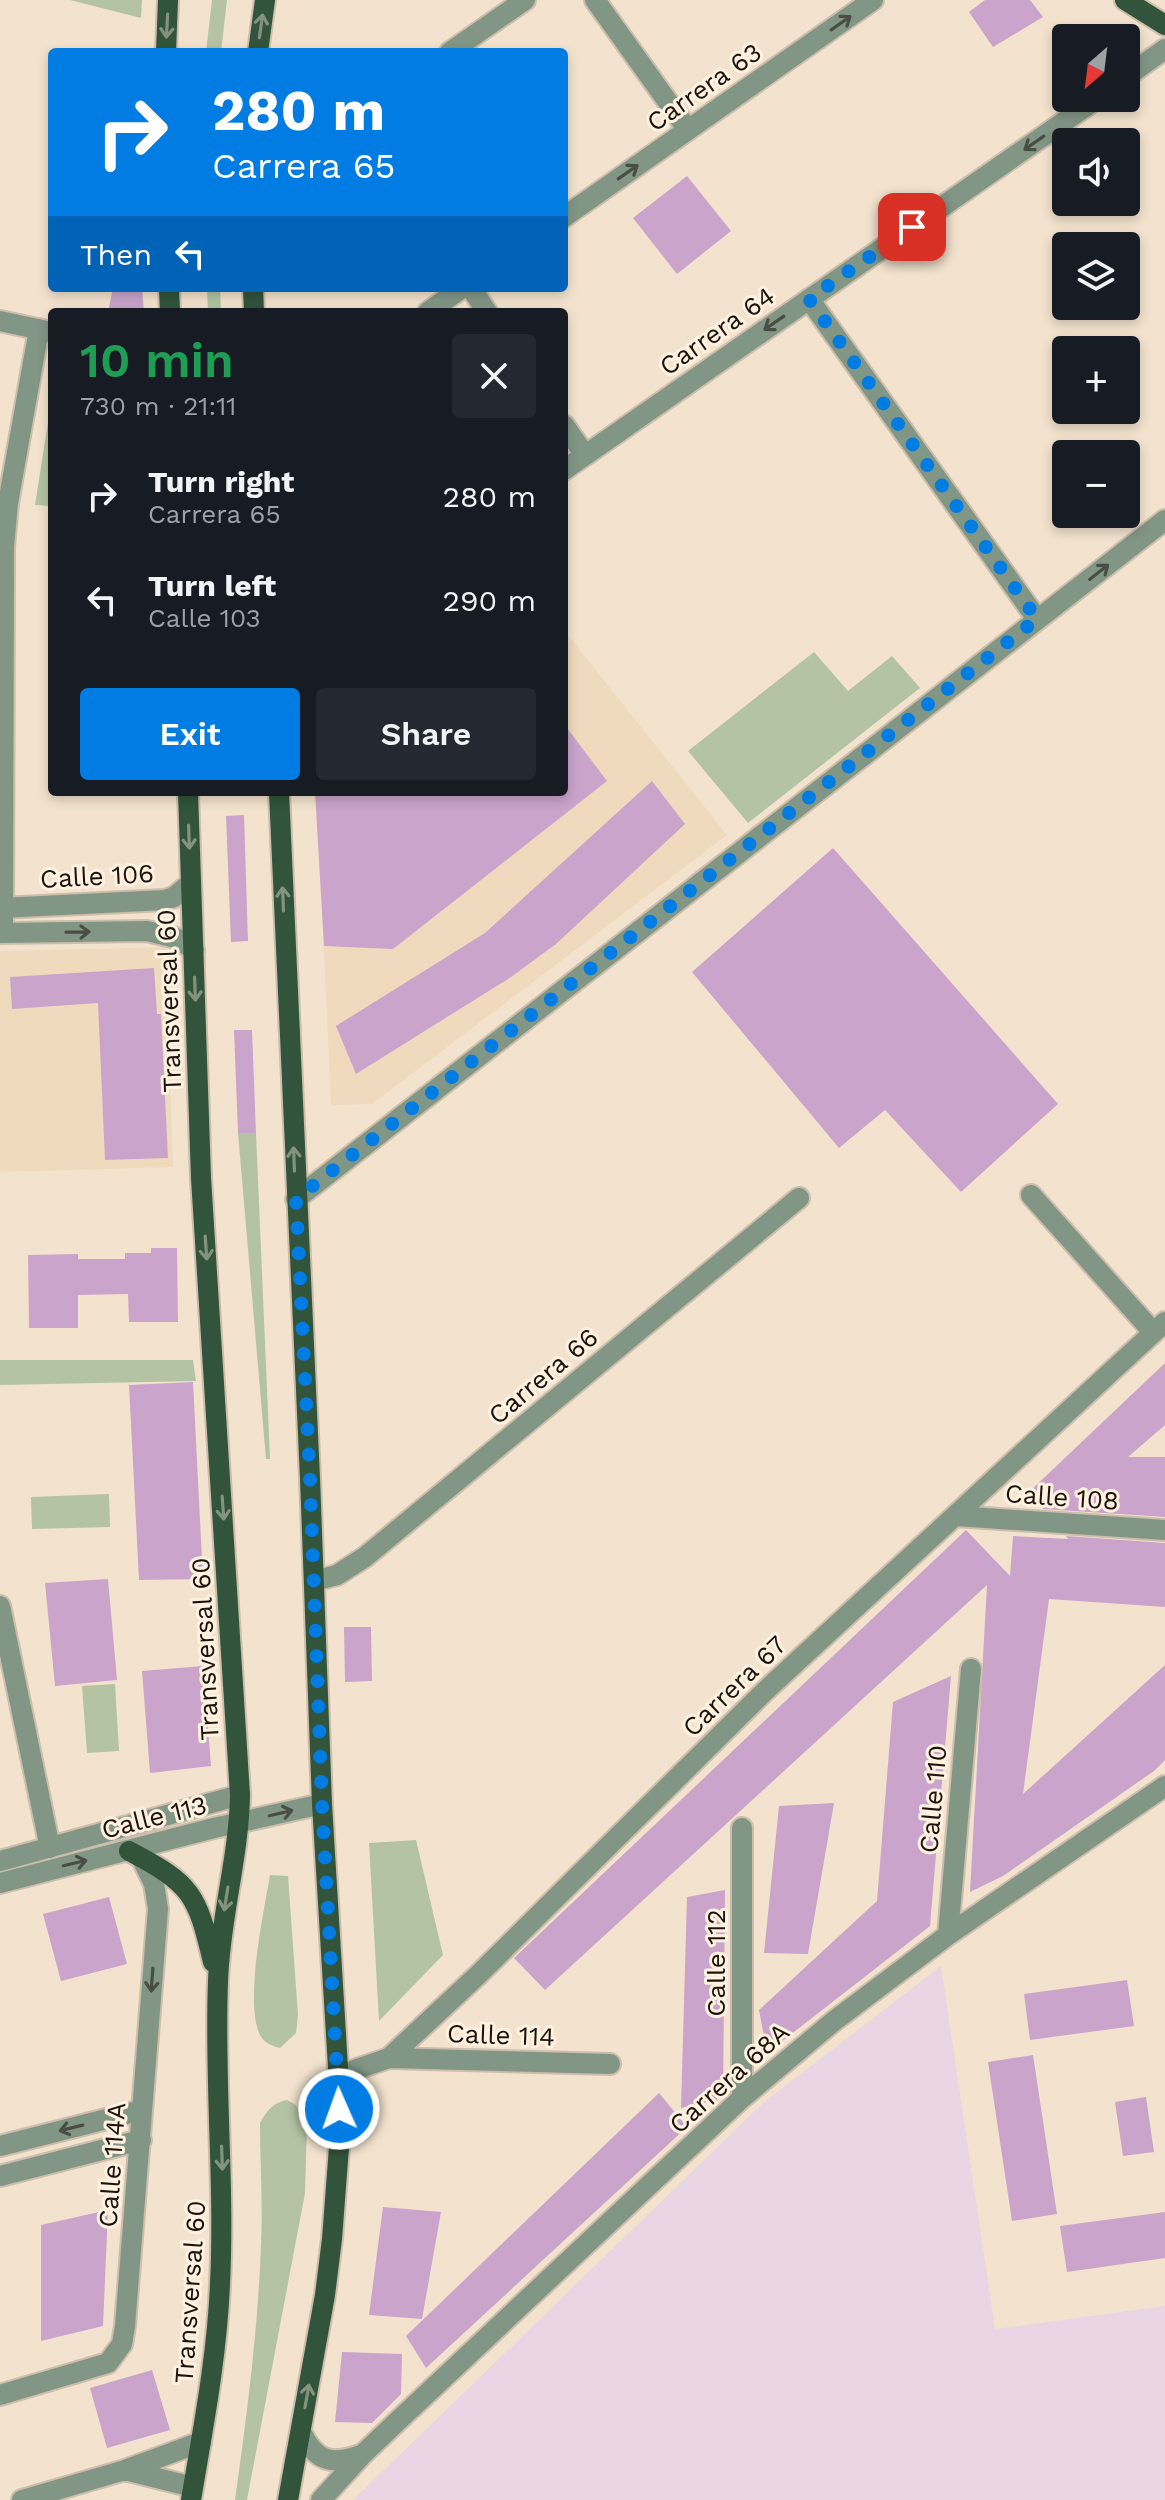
<!DOCTYPE html>
<meta charset="utf-8">
<style>
body{margin:0;font-family:"Work Sans",sans-serif;background:#242831;color:#f1f3f6;height:100vh;display:flex;flex-direction:column;font-size:30px;white-space:nowrap}
*{box-sizing:border-box;margin:0}
p{font-size:26px;color:#9ea1a6}
.icon{flex:none;width:44px;height:44px;fill:none;stroke:currentColor;stroke-width:2;stroke-linecap:round;stroke-linejoin:round}
.map{position:relative;flex:1;overflow:hidden}
.side{position:absolute;left:48px;top:308px;width:520px;height:488px;display:flex;flex-direction:column;background:#171b24;border-radius:8px;box-shadow:0 4px 12px #0003}
.side>*{flex:none}
.guide{position:absolute;left:48px;top:48px;width:520px;height:244px;border-radius:8px;box-shadow:0 4px 12px #0003;background:#007ce3;color:#fff;overflow:hidden}
.needle{width:52px;rotate:208deg}
.tools{position:absolute;left:1052px;top:24px;display:grid;gap:16px}
.tools a{display:grid;place-items:center;width:88px;height:88px;border-radius:8px;background:#171b24;box-shadow:0 4px 12px #0003;font-size:40px}
.pin{position:absolute;display:grid;place-items:center;width:68px;height:68px;color:#fff;margin:-34px;border-radius:16px;box-shadow:0 4px 12px #0006}
.me{position:absolute;width:88px;margin:-44px;rotate:358deg;stroke-linejoin:round;filter:drop-shadow(0 0 6px #0008)}
.turn{display:flex;align-items:center;gap:28px;height:168px;padding:0 32px;font-size:36px}
.turn .icon{width:104px;height:104px;stroke-width:2.5}
.turn b{display:block;font-size:56px;line-height:68px}
.then{display:flex;align-items:center;height:76px;padding:0 32px;background:#0003;gap:16px;font-size:30px}
.round{display:grid;place-items:center;flex:none;width:84px;height:84px;border-radius:8px;background:#242831}
.headline{display:flex;align-items:center;justify-content:space-between;height:136px;padding:0 32px}
h1{font-size:48px;font-weight:600;line-height:60px;color:#1e9e55}
.button{display:flex;gap:16px;margin-top:auto;padding:16px 32px}
.button a{flex:1;height:92px;border-radius:8px;background:#007ce3;color:#fff;font-size:32px;font-weight:600;line-height:92px;text-align:center}
.button a+a{background:#242831;color:#f1f3f6}
ul{padding:0;list-style:none}
li{display:flex;align-items:center;gap:24px;height:104px;padding:0 32px}
li div{flex:1}
li b{display:block;font-size:30px}
li em{font-style:normal}
.map>svg:first-child{display:block}
.built{fill:#efdabe}
.industrial{fill:#e9d5e4}
.green{fill:#b4c3a4}
.building{fill:#caa4cb}
.lines{fill:none;stroke-linecap:round;stroke-linejoin:round}
.minor-casing{stroke:#ccbeab;stroke-width:24}
.major-casing{stroke:#ccbeab;stroke-width:24}
.minor{stroke:#829686;stroke-width:20}
.major{stroke:#31543a;stroke-width:20}
.oneway{stroke:#494e43}
.oneway2{stroke:#83937c}
.route{stroke:#007ce3;stroke-width:14;stroke-dasharray:0 25.2}
.labels{text-anchor:middle;dominant-baseline:central;stroke-width:6;stroke-linejoin:round;paint-order:stroke}
.street-label{font-size:26px;fill:#1a140d;stroke:#fef1e0}
</style>
<div class="map">
<svg width="1165" height="2500" viewBox="0 0 1165 2500">
<rect width="100%" height="100%" fill="#f3e3ce"/>
<path class="built" d="M564 630 727 835 372 1104 331 1105 318 825 564 792Z
M166 947 173 1167 0 1172V951Z"/>
<path class="industrial" d="M941 1966 995 2329 1165 2306V2500H353L764 2102Z"/>
<path class="green" d="M70 0H142L141 18Z
M212 0H227L221 52H206Z
M207 288H220L221 312H208Z
M52 397V506L35 505Z
M814 652 848 691 892 656 920 688 748 823 688 751Z
M238 1133H256L270 1459H266Z
M0 1360H193L196 1381 0 1385Z
M109 1494 110 1527 32 1529 31 1497Z
M115 1684 119 1751 87 1753 82 1686Z
M416 1840 443 1955 379 2021 369 1843Z
M270 1875 288 1876 298 2015 296 2033 280 2048C272 2046 264 2043 260 2035 244 2003 264 1911 270 1875Z
M287 2100 296 2105 307 2124 305 2193 247 2500H235C247 2415 258 2330 261 2245 263 2204 260 2163 260 2123 266 2111 274 2102 287 2100Z"/>
<path class="building" d="M985 0H1030L1043 17 993 47 969 12Z
M687 176 731 231 677 274 633 218Z
M113 288H142L144 312H108Z
M564 724 607 781 393 949 324 946 315 792H564Z
M652 781 685 824 556 944 511 977 356 1074 336 1026 485 933Z
M244 815 248 941 231 942 226 816Z
M833 848 1058 1104 961 1192 885 1110 839 1148 692 972Z
M154 968 157 1014H161L168 1158 105 1160 98 1003 12 1009 10 977Z
M234 1030H252L256 1133H238Z
M151 1248H177L178 1322H129L128 1294 78 1295V1328H29L28 1255 78 1254V1259H125V1253H151Z
M1165 1363V1425L1128 1457H1165V1517L1043 1509 1029 1492Z
M193 1382 203 1579 139 1580 129 1385Z
M966 1530 1010 1576 1013 1536 1068 1539 1066 1536 1165 1543V1607L1049 1599 1023 1794 1165 1665V1760L1154 1771 1003 1876 970 1892 987 1585 545 1990 514 1958Z
M108 1579 117 1680 55 1686 45 1583Z
M344 1627H371L372 1681 345 1682Z
M203 1666 211 1766 150 1773 142 1671Z
M951 1676 930 1926 767 2053 759 2010 877 1901 893 1702Z
M834 1803 808 1954 764 1953 779 1806Z
M725 1890 723 2098 681 2108 687 1897Z
M109 1897 127 1964 61 1981 43 1914Z
M1127 1980 1134 2026 1030 2040 1024 1994Z
M1033 2055 1057 2214 1012 2221 988 2062Z
M659 2093 687 2127 426 2368 406 2336Z
M1146 2097 1154 2152 1123 2156 1115 2102Z
M383 2207 441 2212 422 2319 369 2315Z
M108 2210 103 2326 41 2341V2225Z
M1165 2212V2258L1067 2272 1060 2226Z
M342 2352 402 2354 401 2394 372 2423 335 2422Z
M152 2370 170 2430 107 2448 90 2388Z"/>
<g class="lines">
<g class="minor-casing">
<path id="minor" d="M595 0 688 130
M450 52 525 0
M1126 77 1165 49
M564 217 873 0
M471 288 487 312
M809 299 1037 619
M428 312 462 288
M0 321 51 332
M564 425 585 455
M564 470 1098 98
M0 908 165 900 174 897 191 883
M0 933 147 931 176 938 194 950
M3 933 4 547 8 503 39 329
M1031 1195 1153 1332
M296 1199 1165 520
M956 1516 1165 1530
M314 1581 337 1575 365 1557 799 1198
M0 1606 50 1848
M0 1861 240 1795
M0 1883 214 1828 322 1804
M948 1935 971 1669
M389 2058 610 2064
M339 2084 354 2070 389 2058 479 1974 764 1692 1165 1322
M742 2098V1828
M0 2146 142 2110
M0 2176 141 2140
M0 2395 108 2363 122 2344 125 2326 158 1909 154 1884 141 1857
M301 2432C316 2462 332 2466 363 2454
M125 2470 193 2487
M22 2500 125 2470 201 2442
M321 2500 363 2454 402 2417 742 2098 834 2021 948 1935 1165 1786"/>
</g>
<g class="major-casing">
<path id="major" d="M1125 0 1165 25
M166 52 168 0
M258 52 265 0
M169 288 170 312
M253 288 254 312
M188 792 201 1178 240 1795C239 1857 220 1918 218 1981 214 2082 225 2183 220 2284 217 2357 203 2428 191 2500
M279 792 310 1478 322 1804 339 2084 340 2134 332 2239 325 2295 288 2500
M129 1851C192 1884 197 1894 213 1962"/>
</g>
<use href="#minor" class="minor"/>
<use href="#major" class="major"/>
</g>
<defs><path id="oneway-shaft" d="M-6 0H5M1.5-3L5.5 0L1.5 3" fill="none" stroke-width="1.6" stroke-linecap="round" stroke-linejoin="round" transform="scale(2)"/></defs>
<g class="oneway">
<use href="#oneway-shaft" transform="translate(841 23) rotate(-35)"/>
<use href="#oneway-shaft" transform="translate(1034 143) rotate(145)"/>
<use href="#oneway-shaft" transform="translate(628 172) rotate(-35)"/>
<use href="#oneway-shaft" transform="translate(774 323) rotate(145)"/>
<use href="#oneway-shaft" transform="translate(1099 572) rotate(-38)"/>
<use href="#oneway-shaft" transform="translate(78 932) rotate(-1)"/>
<use href="#oneway-shaft" transform="translate(281 1813) rotate(-13)"/>
<use href="#oneway-shaft" transform="translate(75 1863) rotate(-13)"/>
<use href="#oneway-shaft" transform="translate(152 1980) rotate(94)"/>
<use href="#oneway-shaft" transform="translate(71 2128) rotate(166)"/>
</g>
<g class="oneway2">
<use href="#oneway-shaft" transform="translate(167 26) rotate(93)"/>
<use href="#oneway-shaft" transform="translate(261 26) rotate(-82)"/>
<use href="#oneway-shaft" transform="translate(189 837) rotate(88)"/>
<use href="#oneway-shaft" transform="translate(283 899) rotate(-92)"/>
<use href="#oneway-shaft" transform="translate(195 989) rotate(88)"/>
<use href="#oneway-shaft" transform="translate(294 1159) rotate(-92)"/>
<use href="#oneway-shaft" transform="translate(206 1248) rotate(86)"/>
<use href="#oneway-shaft" transform="translate(223 1508) rotate(86)"/>
<use href="#oneway-shaft" transform="translate(226 1899) rotate(99)"/>
<use href="#oneway-shaft" transform="translate(222 2158) rotate(88)"/>
<use href="#oneway-shaft" transform="translate(307 2396) rotate(-80)"/>
</g>
<g class="lines">
<path class="route" d="M339 2109 322 1804 310 1478 296 1199 1037 619 809 299 912 227"/>
</g>
<g class="labels">
<g class="street-label">
<text transform="translate(704 87) rotate(-35)">Carrera 63</text>
<text transform="translate(717 331) rotate(-35)">Carrera 64</text>
<text transform="translate(97 876) rotate(-3)">Calle 106</text>
<text transform="translate(169 1001) rotate(-92)">Transversal 60</text>
<text transform="translate(543 1376) rotate(-40)">Carrera 66</text>
<text transform="translate(1062 1497) rotate(4)">Calle 108</text>
<text transform="translate(205 1649) rotate(-93)">Transversal 60</text>
<text transform="translate(734 1686) rotate(-44)">Carrera 67</text>
<text transform="translate(933 1799) rotate(-85)">Calle 110</text>
<text transform="translate(154 1817) rotate(-14)">Calle 113</text>
<text transform="translate(716 1963) rotate(-90)">Calle 112</text>
<text transform="translate(501 2035) rotate(2)">Calle 114</text>
<text transform="translate(729 2078) rotate(-42)">Carrera 68A</text>
<text transform="translate(112 2165) rotate(-86)">Calle 114A</text>
<text transform="translate(190 2292) rotate(-86)">Transversal 60</text>
</g>
</g>
</svg>
<div class="tools">
<a><svg class="needle" viewBox="-14 -14 28 28"><path d="M0-13l5 13h-10z" fill="#e53935"/><path d="M0 13l5-13h-10z" fill="#9ea1a6"/></svg></a>
<a><svg class="icon" aria-label="sound" viewBox="0 0 24 24"><path d="M4 9h4l5-4v14l-5-4H4zM17 9q2 3 0 6"/></svg></a>
<a><svg class="icon" aria-label="layers" viewBox="0 0 24 24"><path d="M12 4l9 5-9 5-9-5zM3 14l9 5 9-5"/></svg></a>
<a>+</a>
<a>−</a>
</div>
<div class="pin" style="left:912px;top:227px;background:#d93025"><svg class="icon" aria-label="arrive" viewBox="0 0 24 24"><path d="M6 21V4h12l-3 4 3 4H6"/></svg></div>
<svg class="me" style="left:339px;top:2109px" viewBox="-20 -20 40 40"><circle r="17" fill="#007ce3" stroke="#fff" stroke-width="3"/><path d="M0-11L8 9 0 5-8 9z" fill="#fff"/></svg>
<div class="guide">
<div class="turn"><svg class="icon" aria-label="right" viewBox="0 0 24 24"><path d="M7 20v-9h11M14 6l5 5-5 5"/></svg><div><b>280 m</b>Carrera 65</div></div>
<div class="then">Then<svg class="icon" aria-label="left" viewBox="0 0 24 24"><path d="M17 20v-9H6M10 6l-5 5 5 5"/></svg></div>
</div>
<section class="side">
<div class="headline"><div><h1>10 min</h1><p>730 m · 21:11</p></div><a class="round"><svg class="icon" aria-label="close" viewBox="0 0 24 24"><path d="M6 6l12 12M18 6L6 18"/></svg></a></div>
<ul>
<li><svg class="icon" aria-label="right" viewBox="0 0 24 24"><path d="M7 20v-9h11M14 6l5 5-5 5"/></svg><div><b>Turn right</b><p>Carrera 65</p></div><em>280 m</em></li>
<li><svg class="icon" aria-label="left" viewBox="0 0 24 24"><path d="M17 20v-9H6M10 6l-5 5 5 5"/></svg><div><b>Turn left</b><p>Calle 103</p></div><em>290 m</em></li>
</ul>
<div class="button"><a>Exit</a><a>Share</a></div>
</section>
</div>
